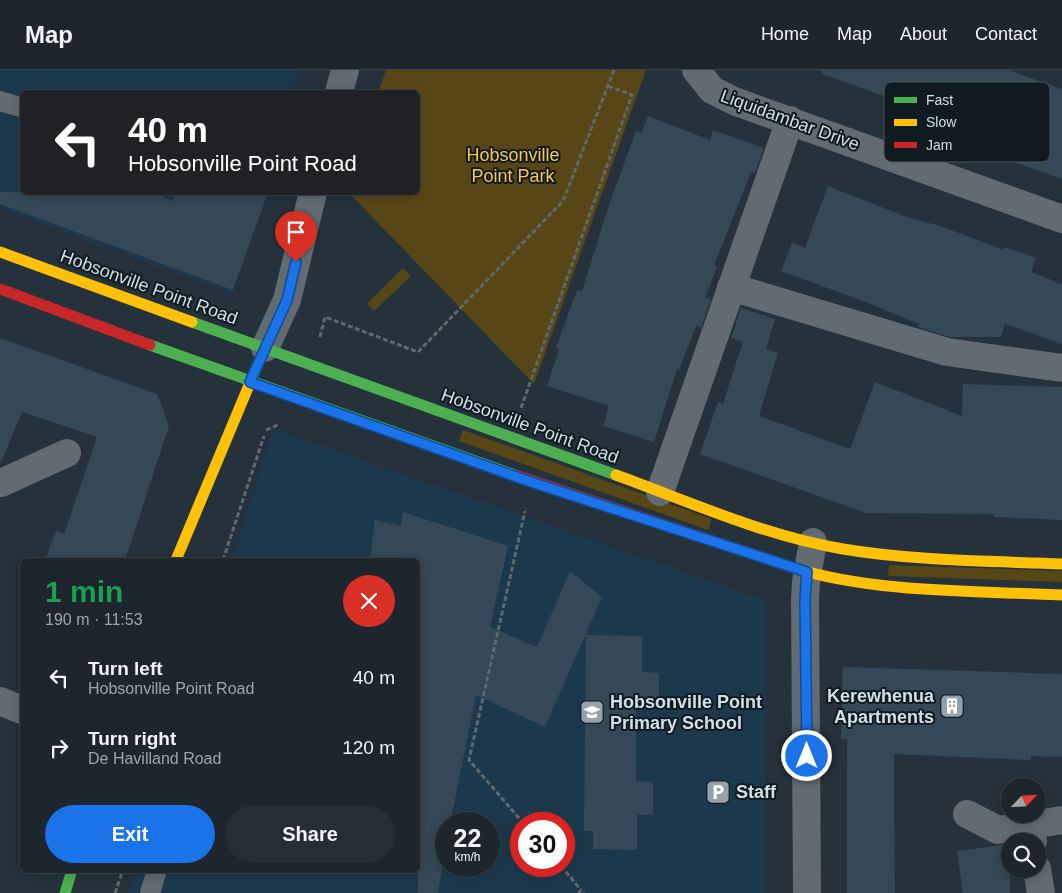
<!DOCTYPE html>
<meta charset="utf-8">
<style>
body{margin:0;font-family:Arial,sans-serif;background:#252e34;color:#f1f3f6;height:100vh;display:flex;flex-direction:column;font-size:19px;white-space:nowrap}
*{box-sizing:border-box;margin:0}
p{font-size:16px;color:#a0a5a9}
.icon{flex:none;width:28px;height:28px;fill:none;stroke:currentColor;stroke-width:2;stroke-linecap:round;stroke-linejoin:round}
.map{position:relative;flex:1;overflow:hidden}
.details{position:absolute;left:20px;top:488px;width:400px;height:315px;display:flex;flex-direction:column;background:#1c262c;border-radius:8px;box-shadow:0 2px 12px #0003,0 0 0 1px #3a4348}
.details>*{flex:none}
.top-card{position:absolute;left:20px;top:20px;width:400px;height:105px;border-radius:8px;box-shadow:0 2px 12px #0003,0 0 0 1px #3a4348;background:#202124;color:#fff;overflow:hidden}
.needle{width:32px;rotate:65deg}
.buttons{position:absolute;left:1001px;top:708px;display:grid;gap:10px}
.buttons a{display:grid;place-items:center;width:45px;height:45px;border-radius:50%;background:#1c262c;box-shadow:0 2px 12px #0003,0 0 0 1px #3a4348;font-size:25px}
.speed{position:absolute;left:435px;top:742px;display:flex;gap:10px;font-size:25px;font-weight:700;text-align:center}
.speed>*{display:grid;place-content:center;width:65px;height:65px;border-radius:50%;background:#1c262c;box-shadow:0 2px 12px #0003,0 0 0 1px #3a4348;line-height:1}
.speed small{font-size:12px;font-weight:400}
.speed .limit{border:8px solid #d22;background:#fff;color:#111}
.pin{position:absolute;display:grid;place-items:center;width:42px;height:42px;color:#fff;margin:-51px -21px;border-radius:50% 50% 50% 0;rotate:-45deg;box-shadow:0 0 5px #0007}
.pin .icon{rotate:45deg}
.me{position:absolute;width:55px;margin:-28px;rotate:0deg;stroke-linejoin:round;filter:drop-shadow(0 0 4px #0008)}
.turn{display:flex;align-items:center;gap:18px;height:105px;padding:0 25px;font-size:22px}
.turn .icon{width:65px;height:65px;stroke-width:2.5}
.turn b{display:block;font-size:35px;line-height:42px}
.round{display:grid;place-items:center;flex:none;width:52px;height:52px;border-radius:26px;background:#252e34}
.head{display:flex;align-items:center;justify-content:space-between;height:85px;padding:0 25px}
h1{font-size:30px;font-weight:600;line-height:38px;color:#1e9e55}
.primary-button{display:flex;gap:10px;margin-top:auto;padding:10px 25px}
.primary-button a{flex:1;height:58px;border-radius:30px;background:#1a73e8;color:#fff;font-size:20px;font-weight:600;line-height:58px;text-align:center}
.primary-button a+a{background:#252e34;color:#f1f3f6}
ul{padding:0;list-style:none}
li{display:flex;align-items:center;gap:15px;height:70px;padding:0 25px}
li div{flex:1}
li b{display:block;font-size:19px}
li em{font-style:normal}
header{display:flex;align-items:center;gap:30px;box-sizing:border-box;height:70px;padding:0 25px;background:#1c262c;border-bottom:1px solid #3a4348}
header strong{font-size:24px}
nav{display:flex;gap:28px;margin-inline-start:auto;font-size:18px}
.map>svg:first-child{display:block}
.built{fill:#1c394b;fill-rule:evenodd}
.green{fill:#584716}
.building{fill:#344955}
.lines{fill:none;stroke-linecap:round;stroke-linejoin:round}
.path{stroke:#5f686d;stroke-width:3;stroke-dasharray:5 2.5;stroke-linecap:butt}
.lane{stroke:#616b71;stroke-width:20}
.street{stroke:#616b71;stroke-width:28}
.fast{stroke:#4caf50;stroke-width:11}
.slow{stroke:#ffc107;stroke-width:11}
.jam{stroke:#c62828;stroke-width:11}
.route-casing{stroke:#114b97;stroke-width:12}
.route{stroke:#1a73e8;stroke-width:9}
.labels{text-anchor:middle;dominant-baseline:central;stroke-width:4;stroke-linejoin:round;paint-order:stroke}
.street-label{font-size:18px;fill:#d1dfe9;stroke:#101b21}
.park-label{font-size:18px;fill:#fac849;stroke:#101b21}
.poi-label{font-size:18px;font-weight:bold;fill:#d1dfe9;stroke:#101b21;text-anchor:start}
.key{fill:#101b21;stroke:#4a565d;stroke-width:1}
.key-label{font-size:14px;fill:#d1dfe9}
</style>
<header>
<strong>Map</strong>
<nav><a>Home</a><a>Map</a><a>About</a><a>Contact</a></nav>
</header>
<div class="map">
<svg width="1062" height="823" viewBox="0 0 1062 823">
<rect width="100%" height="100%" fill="#25323b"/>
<path class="built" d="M0 0H299L292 22H22V122L261 123 230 222 0 138Z
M273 359 766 531 765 823H128L136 800H418V490H232ZM446 754H489V796H446ZM521 754H564V796H521Z"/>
<path class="green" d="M386 0H646L534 314 349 123 418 122V22H378Z
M403 198 411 206 374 241 367 234Z
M463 360 712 449 708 460 459 371Z
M889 495 1062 501V512L888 506Z"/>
<path class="building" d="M822 0H1007L1062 19V109L991 84 992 81 929 58 931 52 915 46 918 38 822 4Z
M648 46 710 70 713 60 764 78 755 103 751 102 714 196 717 197 705 228 711 229 701 258 696 256 679 300 677 299 654 372 603 356 609 336 547 316 559 279 556 278 577 220 582 221 609 135 636 61 641 63Z
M828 116 904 146 943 157 1004 180V177L1036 188 1031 202 1062 214V274L1005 254 1001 267H950L918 257 919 254 863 231 781 201 792 173 805 178Z
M0 122H153L173 131 176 122H268L233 220 0 134Z
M741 238 775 249 766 279 731 268Z
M0 268 157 324 169 356 125 490H45L56 461 64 464 97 367 22 342 0 394Z
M743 271 778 283 759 346 850 379 875 312 962 346 963 314 1062 317V450L993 447 994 444 866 443 700 384 718 332 723 334Z
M403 442 508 476 490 557 537 577 570 501 602 527 545 657 476 625 450 754H446V775L438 823H418V490H370L375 450 401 456Z
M586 565 642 566V602L659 603V637H636V711L653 712V745H637V780L593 779V761H584Z
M843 597 1062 604V687L1031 686V690L894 684 895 823H847V669H841Z
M1010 774V823H963L957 781Z"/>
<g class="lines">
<path class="path" d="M320 267 325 247 418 282 563 131 614 0
M521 338 632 25 608 16
M266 360 278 355
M223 490 264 366
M524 754 469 690 525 441
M561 796 581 820
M115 823 123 800
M578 823 581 820 584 823"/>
<path class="lane" d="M0 31 20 37
M150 823 157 800"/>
<path class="street" d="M696 0 712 20 734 31 1062 149
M339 22 345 0
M731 217 947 282 1062 298
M265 278 287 230 313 122
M1 413 67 383
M660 422 790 50
M0 631 22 640
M967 744 998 760 1030 755
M1033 771 1030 755 1062 750
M1037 799 1041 823
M807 823 805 529 806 512 813 472"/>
<path class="fast" d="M192 252 616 405
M150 275 515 405
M65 823 72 800"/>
<path class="slow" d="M0 182 192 252
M616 405C690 432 765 466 843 479 915 491 989 491 1062 494
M176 490 257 296
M791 497C871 523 977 521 1062 525"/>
<path class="jam" d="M0 219 150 275
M515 405 791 497"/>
</g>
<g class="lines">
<g class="route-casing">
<path id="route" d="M296 192 287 230 250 312 531 412 807 502 805 529 807 686"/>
</g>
<use href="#route" class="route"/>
</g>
<defs>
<g id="building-square" transform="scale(1.25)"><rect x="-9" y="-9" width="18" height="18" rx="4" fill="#95a2ac" stroke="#101b21"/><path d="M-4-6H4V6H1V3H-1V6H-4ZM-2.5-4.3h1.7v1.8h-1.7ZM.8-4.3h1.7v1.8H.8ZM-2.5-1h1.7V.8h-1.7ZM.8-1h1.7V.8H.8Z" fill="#fff"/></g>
<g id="school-square" transform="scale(1.25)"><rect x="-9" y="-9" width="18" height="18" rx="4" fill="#95a2ac" stroke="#101b21"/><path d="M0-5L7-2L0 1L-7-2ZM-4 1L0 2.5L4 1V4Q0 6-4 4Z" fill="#fff"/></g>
<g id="parking-square" transform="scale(1.25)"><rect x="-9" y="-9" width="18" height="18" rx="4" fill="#95a2ac" stroke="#101b21"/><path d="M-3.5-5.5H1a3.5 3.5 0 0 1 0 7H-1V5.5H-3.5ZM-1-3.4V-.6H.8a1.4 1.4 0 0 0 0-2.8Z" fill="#fff"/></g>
</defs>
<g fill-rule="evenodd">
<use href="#building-square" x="952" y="636"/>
<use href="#school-square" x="592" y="642"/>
<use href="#parking-square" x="718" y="722"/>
</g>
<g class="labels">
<g class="street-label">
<text transform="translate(790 50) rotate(20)">Liquidambar Drive</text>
<text transform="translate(149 217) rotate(20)">Hobsonville Point Road</text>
<text transform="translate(530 356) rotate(20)">Hobsonville Point Road</text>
</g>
<g class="park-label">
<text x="513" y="85">Hobsonville<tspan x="513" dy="21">Point Park</tspan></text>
</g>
<g class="poi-label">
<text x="934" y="626" text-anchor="end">Kerewhenua<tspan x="934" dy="21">Apartments</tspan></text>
<text x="610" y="632">Hobsonville Point<tspan x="610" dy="21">Primary School</tspan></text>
<text x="736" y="722">Staff</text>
</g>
</g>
<rect x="884" y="12" width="166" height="80" rx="8" class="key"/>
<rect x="894" y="27" width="23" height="6" fill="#4caf50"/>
<rect x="894" y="49" width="23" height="7" fill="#ffc107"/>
<rect x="894" y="72" width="23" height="6" fill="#c62828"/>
<g class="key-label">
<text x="926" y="35">Fast</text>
<text x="926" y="57">Slow</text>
<text x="926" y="80">Jam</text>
</g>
</svg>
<div class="buttons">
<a><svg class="needle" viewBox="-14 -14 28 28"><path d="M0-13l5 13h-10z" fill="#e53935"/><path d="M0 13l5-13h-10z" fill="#a0a5a9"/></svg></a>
<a><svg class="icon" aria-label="search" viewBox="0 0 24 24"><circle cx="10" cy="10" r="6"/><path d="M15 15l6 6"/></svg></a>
</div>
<div class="speed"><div>22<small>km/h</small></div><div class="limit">30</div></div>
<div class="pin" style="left:296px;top:192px;background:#d93025"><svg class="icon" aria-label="arrive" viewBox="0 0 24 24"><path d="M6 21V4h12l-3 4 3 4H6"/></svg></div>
<svg class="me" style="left:807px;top:686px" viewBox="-20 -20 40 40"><circle r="17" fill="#1a73e8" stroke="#fff" stroke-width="3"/><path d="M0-11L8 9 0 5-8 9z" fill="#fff"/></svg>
<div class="top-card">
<div class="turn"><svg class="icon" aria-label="left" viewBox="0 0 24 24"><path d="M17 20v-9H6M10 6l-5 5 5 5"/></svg><div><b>40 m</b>Hobsonville Point Road</div></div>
</div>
<section class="details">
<div class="head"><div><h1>1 min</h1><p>190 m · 11:53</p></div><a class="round" style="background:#d93025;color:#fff"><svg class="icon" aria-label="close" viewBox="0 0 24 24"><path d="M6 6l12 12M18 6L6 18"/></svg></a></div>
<ul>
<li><svg class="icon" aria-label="left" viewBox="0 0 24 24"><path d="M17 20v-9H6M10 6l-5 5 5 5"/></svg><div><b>Turn left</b><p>Hobsonville Point Road</p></div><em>40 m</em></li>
<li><svg class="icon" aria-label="right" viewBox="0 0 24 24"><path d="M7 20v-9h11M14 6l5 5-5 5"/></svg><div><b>Turn right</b><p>De Havilland Road</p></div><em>120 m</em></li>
</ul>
<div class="primary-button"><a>Exit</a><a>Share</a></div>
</section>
</div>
